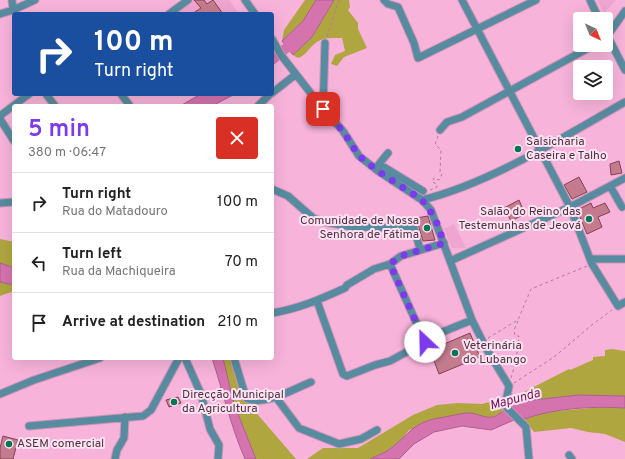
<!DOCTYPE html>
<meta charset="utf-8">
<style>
body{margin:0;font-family:Overpass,sans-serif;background:#f2f2f2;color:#222;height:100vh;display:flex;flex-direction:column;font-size:15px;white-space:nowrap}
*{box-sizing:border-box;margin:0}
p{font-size:13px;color:#767676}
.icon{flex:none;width:22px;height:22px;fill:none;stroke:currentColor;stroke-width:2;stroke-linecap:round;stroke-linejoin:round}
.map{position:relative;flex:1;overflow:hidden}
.drawer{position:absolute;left:12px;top:104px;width:262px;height:256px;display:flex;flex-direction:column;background:#fff;border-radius:4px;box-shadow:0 4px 16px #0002}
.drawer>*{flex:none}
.hud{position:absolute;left:12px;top:12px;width:262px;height:84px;border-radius:4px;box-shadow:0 4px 16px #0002;background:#1a4fa0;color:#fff;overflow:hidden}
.needle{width:26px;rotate:137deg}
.buttons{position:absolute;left:573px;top:12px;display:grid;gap:8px}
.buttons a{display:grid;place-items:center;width:40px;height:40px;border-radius:4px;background:#fff;box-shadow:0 4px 16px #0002;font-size:20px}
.pin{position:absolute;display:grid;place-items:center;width:34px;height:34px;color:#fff;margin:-17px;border-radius:8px;box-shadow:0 2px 6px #0006}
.me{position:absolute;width:44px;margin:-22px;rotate:336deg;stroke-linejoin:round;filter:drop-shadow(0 0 3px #0008)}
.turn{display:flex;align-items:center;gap:14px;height:84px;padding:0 16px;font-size:18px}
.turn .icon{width:52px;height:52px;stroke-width:2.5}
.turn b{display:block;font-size:28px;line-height:34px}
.round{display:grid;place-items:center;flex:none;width:42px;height:42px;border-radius:4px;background:#f2f2f2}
.headline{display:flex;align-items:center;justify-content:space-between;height:68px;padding:0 16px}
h1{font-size:24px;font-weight:600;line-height:30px;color:#7c3aed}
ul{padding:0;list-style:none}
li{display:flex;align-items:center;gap:12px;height:60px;padding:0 16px;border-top:1px solid #e0e0e0}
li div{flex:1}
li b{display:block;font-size:15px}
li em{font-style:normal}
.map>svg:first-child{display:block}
.built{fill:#eea5cf}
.green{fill:#b0a640}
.water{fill:#d573af;stroke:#ac608e}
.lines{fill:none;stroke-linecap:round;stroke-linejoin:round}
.river{stroke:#d573af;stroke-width:10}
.building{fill:#c37b8d;stroke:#844354}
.minor-casing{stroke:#ce94b5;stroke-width:9}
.path{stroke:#af7d9a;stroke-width:1;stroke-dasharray:3 3;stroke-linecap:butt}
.minor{stroke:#578b9f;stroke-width:7}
.route{stroke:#7c3aed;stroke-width:7;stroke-dasharray:0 12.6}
.poi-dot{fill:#007754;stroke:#ffe2f2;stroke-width:1.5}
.labels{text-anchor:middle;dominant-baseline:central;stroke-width:4;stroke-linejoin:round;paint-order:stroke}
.poi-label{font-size:12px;fill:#4d3241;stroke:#ffe2f2;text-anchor:start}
.water-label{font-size:13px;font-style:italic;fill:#701854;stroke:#ffe2f2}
</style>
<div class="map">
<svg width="625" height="459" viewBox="0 0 625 459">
<rect width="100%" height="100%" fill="#f7b3da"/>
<path class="built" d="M194 0H229L239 14H176Z
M597 0H616L604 13Z
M454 224 466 248H452L444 229Z"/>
<path class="green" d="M305 0H316L303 21 282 41 284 30Z
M334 0H349L350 7 348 10 358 23V29L367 48 344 57 337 66 331 64 335 55 345 51 342 38C334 38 323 37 317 42 309 47 307 55 298 58L293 55 312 37Z
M0 239 14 242V268L0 263Z
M0 282 14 285V291L0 296Z
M612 349 625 351V396L578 395 516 402 505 406 500 414 489 418 467 413 409 430 401 440 387 451 370 459H307L323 448H358L413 415 437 405 458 403 482 404 505 398 518 395 569 369 570 370 593 360V357L605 356V350Z
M223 358H234L246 398 253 409 296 459H256L234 404Z
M602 407 625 408V442L605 434 588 432 571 428 534 432 524 419 546 412Z"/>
<path class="water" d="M316 0H334L312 37 293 55 282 41 303 21Z
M201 94H235L212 106H180Z
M0 263 14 268V285L0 282Z
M212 358H223L234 404 256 459H245C231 427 223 392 212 358Z
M578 395 625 396V408C591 406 556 408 524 419L508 405 516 402Z
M504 410 514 420 491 430 462 426 434 432 414 444 399 459H370C376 456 382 454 387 451 408 437 410 423 439 418 447 417 457 414 466 413 481 412 489 425 504 410Z"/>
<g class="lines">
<path class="river" d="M272 60 297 39"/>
</g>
<path class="building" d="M194 0H204L207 4 213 0 223 14H192L201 8Z
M619 161 622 173 611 175 610 164Z
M579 177 587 192 572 199 564 185Z
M519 200 525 214 511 221 504 208Z
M591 203 593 208 605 203 610 212 598 217 602 227 587 234 577 210Z
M428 216 435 240 423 241 416 218Z
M470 333 480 357 439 374 430 350Z
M178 397 181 403 169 407 166 400Z
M3 436 18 440 13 459H0V448Z"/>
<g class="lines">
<g class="minor-casing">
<path id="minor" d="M12 0 13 10
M245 0 255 14
M384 0 388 4 398 7 414 43 418 58 536 0
M462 0 570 207 592 264 618 306 625 302
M590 0 599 19
M0 14 13 10 35 0
M169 14 188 0
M606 33 625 70
M606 38 625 11
M272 39 281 55 323 109 343 131 359 156 378 171 422 200 431 210 472 320 487 350 509 386 505 406 526 427 529 459
M272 93 295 75
M46 94 55 106
M121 94 130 106
M258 106 270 94
M323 109 325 43
M440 130 447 122 462 117 594 45
M14 141 0 119 1 115 29 94
M388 153 379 164 423 191
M610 186 622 207
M272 189 288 196 313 218 320 221 352 227 414 228 420 249
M422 200C491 183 563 137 625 102
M0 203 14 202
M591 259H625
M450 261 570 207 625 178
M317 301 343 374 347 376 375 365 390 361 425 342 390 264
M272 313C298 309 321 299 345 288L347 285 374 269 390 264 401 256 444 243
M430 337 472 320
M185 358 201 394 210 429 219 445 218 459
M234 358 246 398C265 407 293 389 311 382
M0 394 34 380 100 358
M275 396 299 428 339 444 361 439 377 430
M29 426 143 416 151 410 179 358
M569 455 572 459
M115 459 117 450 124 438 125 417"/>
</g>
<path class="path" d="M327 37 339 0
M430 190 437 187V184L432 182 434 178 439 180 442 174 440 173 441 150 435 144 438 136
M488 338 518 320 531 289 587 266
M511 378 516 361 519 336H515L514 330 518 321
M514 383 554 357 593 324 612 310"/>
<use href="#minor" class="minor"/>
</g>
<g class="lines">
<path class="route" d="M323 109 343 131 359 156 378 171 422 200 435 218 444 243 401 256 390 264 425 342"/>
</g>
<g class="poi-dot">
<circle cx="518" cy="149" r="4"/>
<circle cx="589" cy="219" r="4"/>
<circle cx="427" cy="228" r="4"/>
<circle cx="455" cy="353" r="4"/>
<circle cx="174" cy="402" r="4"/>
<circle cx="9" cy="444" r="4"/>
</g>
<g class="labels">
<g class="poi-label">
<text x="526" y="142">Salsicharia<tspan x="526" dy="14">Caseira e Talho</tspan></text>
<text x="581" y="212" text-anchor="end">Salão do Reino das<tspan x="581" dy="14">Testemunhas de Jeová</tspan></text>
<text x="419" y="221" text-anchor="end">Comunidade de Nossa<tspan x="419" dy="14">Senhora de Fátima</tspan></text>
<text x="463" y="346">Veterinária<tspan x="463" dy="14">do Lubango</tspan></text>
<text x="182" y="395">Direcção Municipal<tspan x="182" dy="14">da Agricultura</tspan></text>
<text x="17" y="444">ASEM comercial</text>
</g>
<g class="water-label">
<text transform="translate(515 400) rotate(-15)">Mapunda</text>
</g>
</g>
</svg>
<div class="buttons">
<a><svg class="needle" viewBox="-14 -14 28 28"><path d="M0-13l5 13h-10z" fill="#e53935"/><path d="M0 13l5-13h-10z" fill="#767676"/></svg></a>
<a><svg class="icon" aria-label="layers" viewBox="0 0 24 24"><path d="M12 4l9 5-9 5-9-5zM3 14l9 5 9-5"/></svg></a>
</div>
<div class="pin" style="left:323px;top:109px;background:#d93025"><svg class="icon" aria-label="arrive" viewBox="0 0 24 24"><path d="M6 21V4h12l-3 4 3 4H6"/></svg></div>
<svg class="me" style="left:425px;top:342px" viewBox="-20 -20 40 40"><circle r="19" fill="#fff"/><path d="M0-13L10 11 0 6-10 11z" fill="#7c3aed"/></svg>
<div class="hud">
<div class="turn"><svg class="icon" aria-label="right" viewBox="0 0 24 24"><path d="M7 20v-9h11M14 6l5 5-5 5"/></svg><div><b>100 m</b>Turn right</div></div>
</div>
<section class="drawer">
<div class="headline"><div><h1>5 min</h1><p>380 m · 06:47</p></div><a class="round" style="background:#d93025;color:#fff"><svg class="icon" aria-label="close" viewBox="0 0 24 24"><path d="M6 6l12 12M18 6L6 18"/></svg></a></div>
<ul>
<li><svg class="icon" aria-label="right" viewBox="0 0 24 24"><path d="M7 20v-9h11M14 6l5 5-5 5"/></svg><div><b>Turn right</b><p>Rua do Matadouro</p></div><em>100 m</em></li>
<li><svg class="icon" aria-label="left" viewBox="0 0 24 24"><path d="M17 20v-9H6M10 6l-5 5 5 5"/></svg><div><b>Turn left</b><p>Rua da Machiqueira</p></div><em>70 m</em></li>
<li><svg class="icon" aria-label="arrive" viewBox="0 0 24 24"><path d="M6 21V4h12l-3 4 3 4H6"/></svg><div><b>Arrive at destination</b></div><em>210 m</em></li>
</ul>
</section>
</div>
